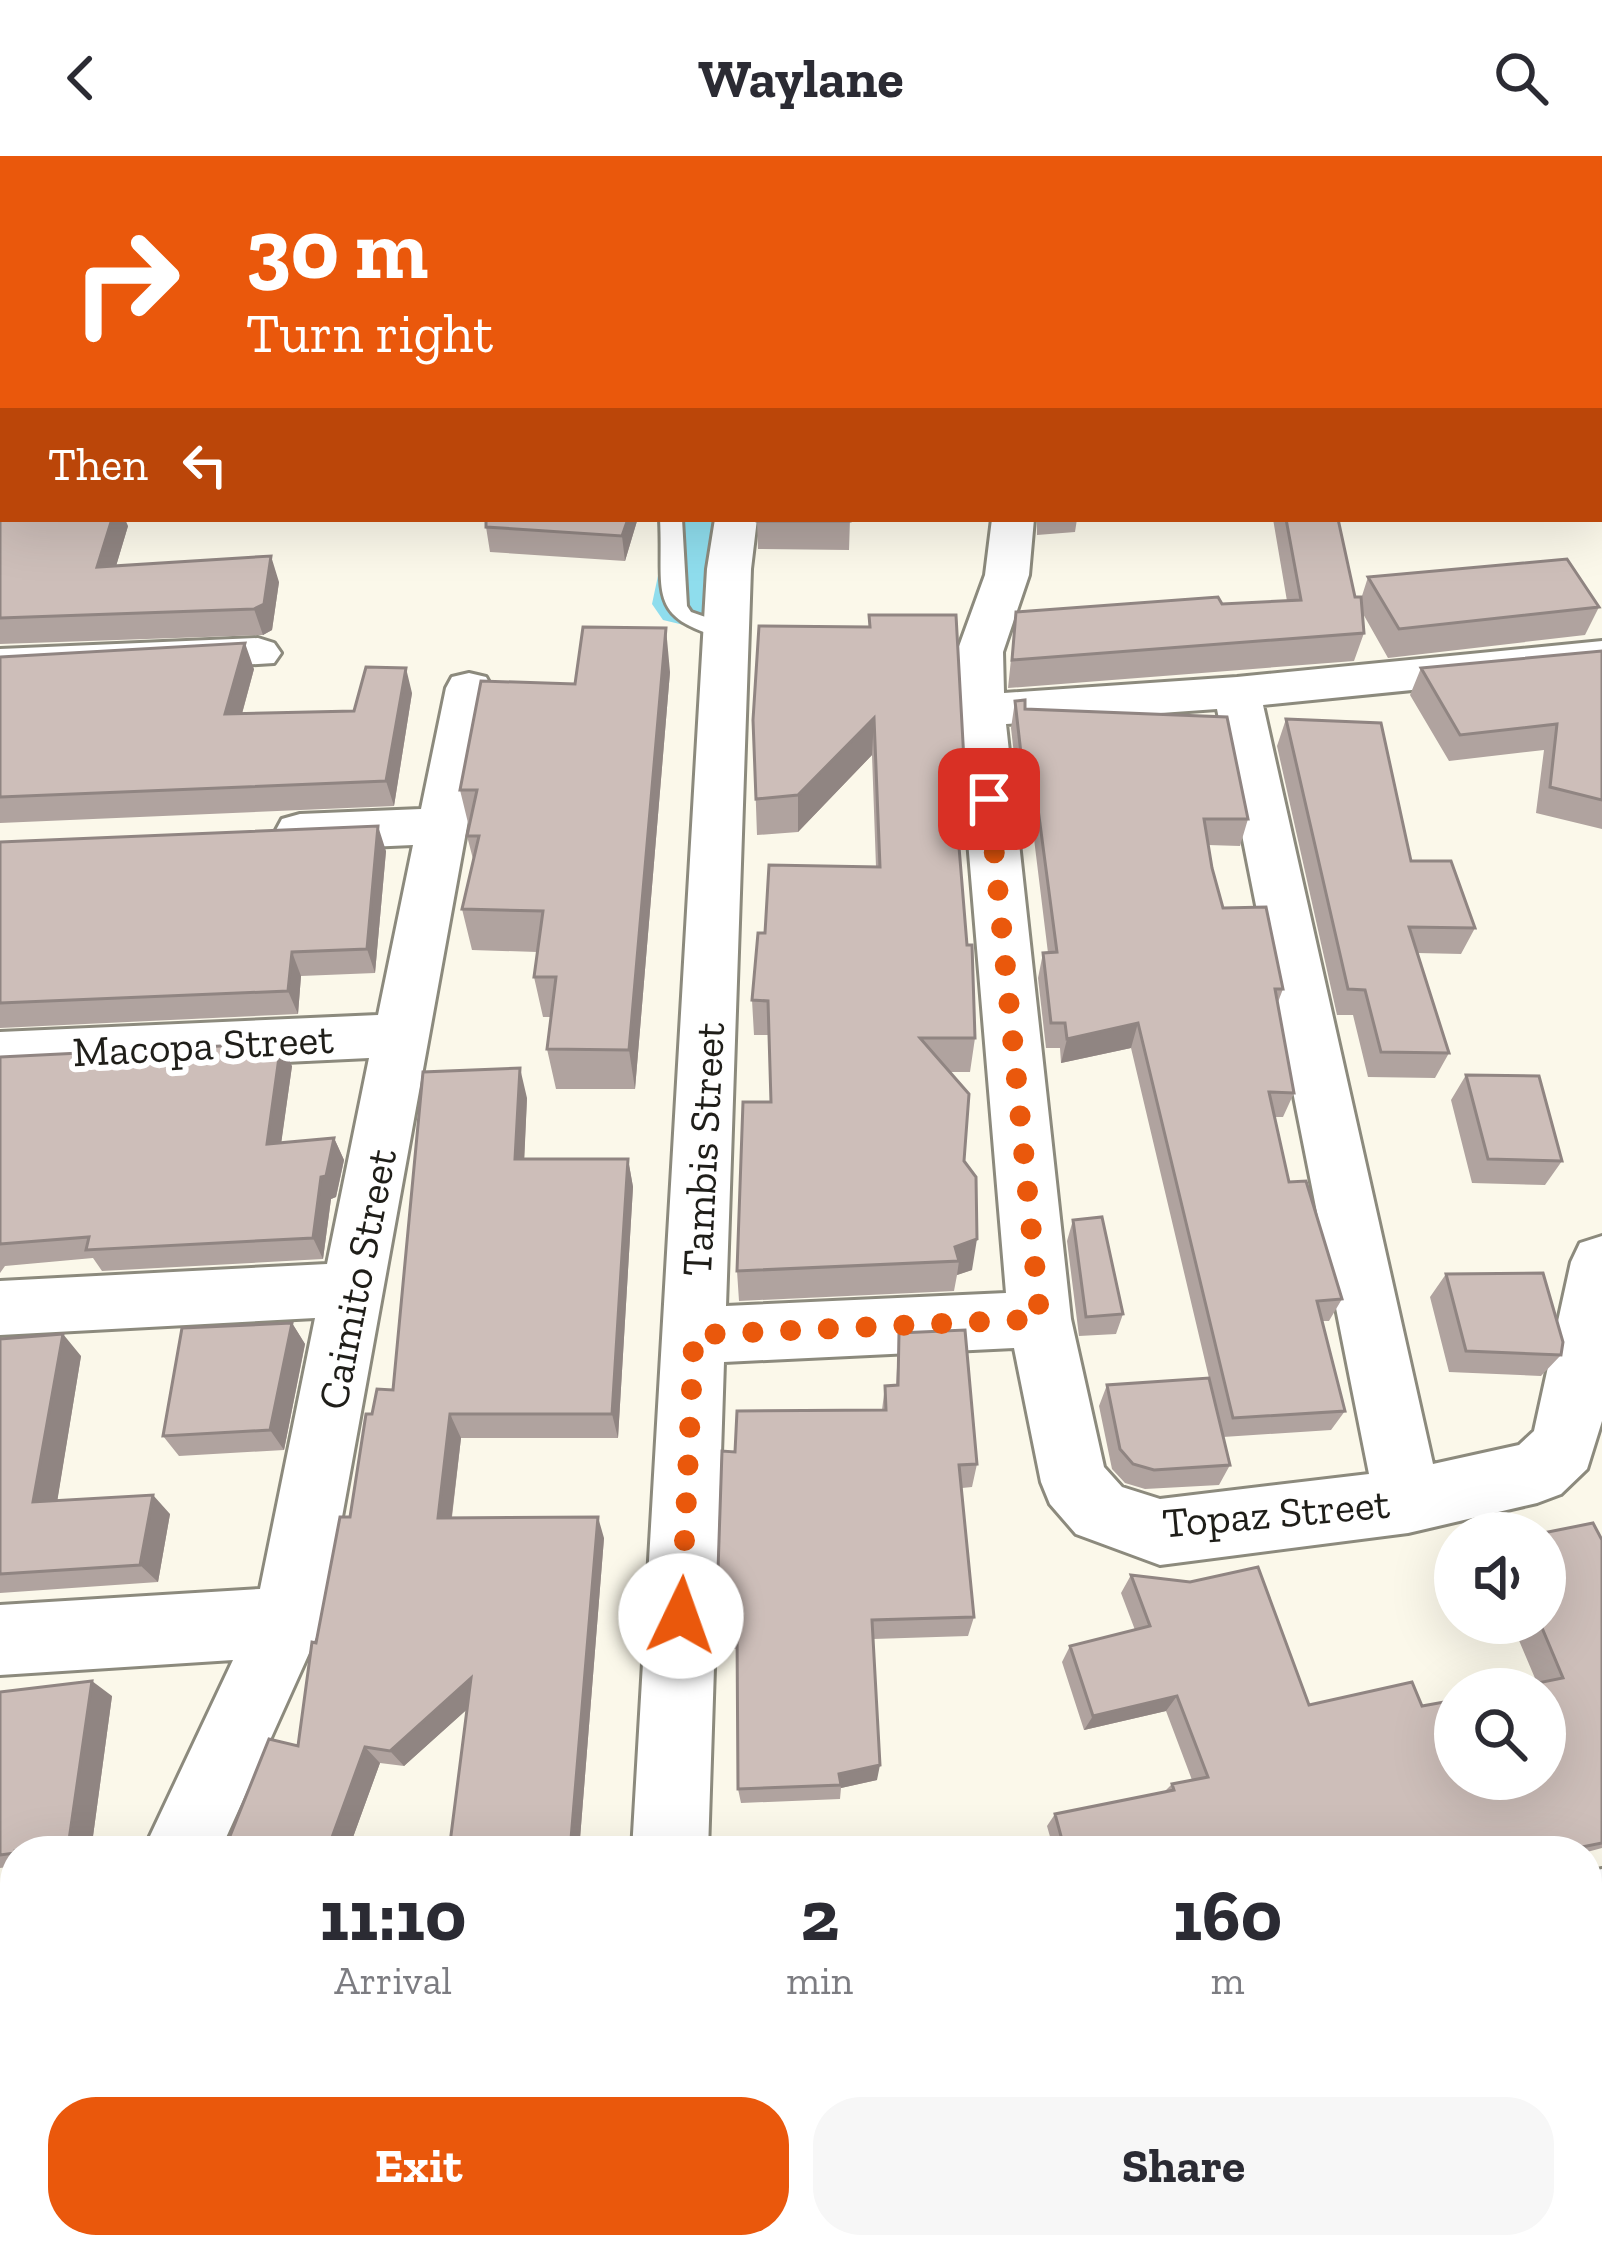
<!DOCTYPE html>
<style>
body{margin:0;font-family:"Zilla Slab",serif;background:#f7f7f7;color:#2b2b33;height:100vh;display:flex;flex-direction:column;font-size:45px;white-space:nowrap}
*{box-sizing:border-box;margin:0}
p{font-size:39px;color:#7c7c81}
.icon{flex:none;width:66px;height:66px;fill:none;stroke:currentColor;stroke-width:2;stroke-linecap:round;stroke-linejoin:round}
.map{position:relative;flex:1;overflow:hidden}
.details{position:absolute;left:0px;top:1680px;width:1602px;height:423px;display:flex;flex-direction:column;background:#fff;border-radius:48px 48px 0 0;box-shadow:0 12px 48px #0002}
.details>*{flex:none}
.banner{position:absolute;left:0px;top:0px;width:1602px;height:366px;box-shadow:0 12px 48px #0002;background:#ea580c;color:#fff;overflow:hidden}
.fabs{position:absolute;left:1434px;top:1356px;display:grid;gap:24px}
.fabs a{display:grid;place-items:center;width:132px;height:132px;border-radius:50%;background:#fff;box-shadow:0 12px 48px #0002;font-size:60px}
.pin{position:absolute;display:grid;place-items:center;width:102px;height:102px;color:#fff;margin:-51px;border-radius:24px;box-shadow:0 6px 18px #0006}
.me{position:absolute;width:132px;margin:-66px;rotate:3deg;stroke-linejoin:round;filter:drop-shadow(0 0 9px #0008)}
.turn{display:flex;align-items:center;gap:42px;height:252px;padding:0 48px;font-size:54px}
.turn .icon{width:156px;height:156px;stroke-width:2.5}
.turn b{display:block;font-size:84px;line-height:102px}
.then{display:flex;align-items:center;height:114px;padding:0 48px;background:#0003;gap:24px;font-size:45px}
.eta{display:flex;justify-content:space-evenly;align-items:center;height:204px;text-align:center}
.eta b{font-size:72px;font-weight:700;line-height:84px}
.primary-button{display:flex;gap:24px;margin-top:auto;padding:24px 48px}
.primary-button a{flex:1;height:138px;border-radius:48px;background:#ea580c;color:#fff;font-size:48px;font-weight:700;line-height:138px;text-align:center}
.primary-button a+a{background:#f7f7f7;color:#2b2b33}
header{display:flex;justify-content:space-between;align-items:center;height:156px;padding:0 48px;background:#fff;font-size:54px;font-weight:700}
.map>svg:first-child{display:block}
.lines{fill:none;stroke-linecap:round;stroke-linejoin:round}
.river{fill:#8fdded;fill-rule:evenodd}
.service-casing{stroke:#8c8a7d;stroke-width:6}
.minor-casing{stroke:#8c8a7d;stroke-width:6}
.service{fill:#fff;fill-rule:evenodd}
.minor{fill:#fff;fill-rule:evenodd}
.wall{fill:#b0a39f}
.shaded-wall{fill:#908582}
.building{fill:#cdbeb9;stroke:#908582;stroke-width:3}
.route{stroke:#ea580c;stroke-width:21;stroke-dasharray:0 37.8}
.labels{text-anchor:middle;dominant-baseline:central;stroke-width:12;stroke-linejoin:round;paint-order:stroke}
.street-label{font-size:42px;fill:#1f1e19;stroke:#fff}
</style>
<header><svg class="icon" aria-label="back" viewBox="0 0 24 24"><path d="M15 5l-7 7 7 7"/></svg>Waylane<svg class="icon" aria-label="search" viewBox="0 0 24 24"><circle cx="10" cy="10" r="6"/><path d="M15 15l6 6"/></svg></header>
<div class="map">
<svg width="1602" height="2101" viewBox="0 0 1602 2101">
<rect width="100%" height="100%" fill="#fbf8ea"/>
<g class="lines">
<path class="river" d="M725 0H779V3H725Z
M670 363H738L724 448 713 464 688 470 663 464 652 448Z"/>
<g class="service-casing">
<path id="service" d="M660 363H682L687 450 691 456 734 471V481L726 483C645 461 664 437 660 363Z"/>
</g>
<g class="minor-casing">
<path id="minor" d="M556 0H590L555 3Z
M631 0H665L667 3H633Z
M715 363H757L751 413 726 1150 1006 1137 957 554V496L985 419 992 363H1034L1029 419 1003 496 1004 537 1237 521 1602 485V515L1263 549 1433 1308 1519 1289 1534 1275 1571 1106 1580 1087 1602 1080V1265L1587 1313 1561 1338 1537 1347 1408 1377 1160 1409 1076 1378 1050 1348 1041 1326 1014 1192 724 1206 708 1695H632L707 413ZM1217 553 1369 1318 1160 1343 1122 1331 1104 1311 1071 1163 1006 568Z
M258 482 274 487 281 497 274 507 0 523V493Z
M469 517 486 521 492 532 323 1466 220 1695H143L233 1504 0 1519V1449L260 1433 315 1162 0 1179V1125L327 1108 369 902 0 920V876L378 859 413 689 300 694 282 689 275 676 282 663 300 658 421 653 446 532 452 521Z
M1602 1713V1791L1587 1794V1716Z
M15 2007V2088H42L35 2101H0V2014Z
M674 2088H760L761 2101H675Z"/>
</g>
<use href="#service" class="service"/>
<use href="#minor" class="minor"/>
</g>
<path class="wall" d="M0 0H530L511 3H3V363L128 370 116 410 279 426 272 474 263 479 0 488Z
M1045 0H1147L1137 3H1049Z
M486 363H636L637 365 625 405 490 396 486 371Z
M757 363H850L849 394 758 393Z
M1037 363H1077L1075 376 1037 379Z
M1273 363H1338L1355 441 1361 443 1368 421 1599 451 1585 479 1388 502 1362 456 1364 477 1354 505 1008 532 1016 456 1287 445Z
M759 470 964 605 960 641H955L975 882 970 916H950L964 1005 972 1114 957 1119 954 1135 739 1145 737 1115 771 946 769 879H754L752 844 765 777 876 711 872 599 798 676 757 679 753 564Z
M1602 495V673L1536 657 1544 594 1449 605 1410 539 1421 512Z
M0 501 254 513 242 558 354 555 412 537 394 650 0 667Z
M670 516 635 933H556L547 893 551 861H543L534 821 537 796 472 794 462 753 473 703 467 680 469 671 460 634 575 528Z
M1015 545 1025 553 1248 663 1240 690 1208 689 1212 712 1223 752 1283 833 1278 846 1294 937 1283 961H1275L1289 1026 1342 1143 1329 1165H1322L1345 1255 1331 1274 1223 1281 1230 1309 1219 1329 1145 1333 1125 1327 1112 1313 1099 1250 1107 1229 1209 1222 1131 892 1061 907 1060 892H1046L1038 822 1043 797H1048L1029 642H1019L1011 572Z
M1286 563 1411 705 1475 772 1461 798 1417 797 1449 897 1435 922 1368 921 1353 859H1337L1277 590Z
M0 686 386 695 375 817 301 820 298 858 0 872Z
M0 901 292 910 281 987 334 982 344 1004 336 1041 331 1043 323 1103 102 1115 93 1102 5 1110 0 1117Z
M1466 919 1562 1005 1545 1029 1472 1027 1451 944Z
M527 942 524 1003H628L633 1031 618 1282H461L452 1361 604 1382 579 1695H449L467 1553 404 1610 380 1607 348 1695H224L298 1590 316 1487 350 1361 372 1258 393 1234Z
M1073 1064 1123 1158 1116 1178 1079 1180 1067 1085Z
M1446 1118 1561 1199 1541 1220 1449 1216 1430 1141Z
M292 1167 305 1188 284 1294 179 1300 163 1280Z
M899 1177 977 1308 972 1331 962 1332 974 1461 968 1480 873 1483 877 1624 841 1632 840 1643 741 1647 738 1633 737 1493 719 1492 716 1474 735 1296 882 1254 885 1230 896 1229Z
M0 1183 81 1200 57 1345 170 1358 158 1426 0 1437Z
M1602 1384V1692L1587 1696 1054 1695 1047 1670 1055 1658 1165 1635 1172 1628 1192 1624 1166 1555 1084 1574 1062 1506 1070 1490 1135 1474 1121 1437 1131 1419 1309 1549 1422 1550 1537 1527 1512 1468 1545 1467Z
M0 1536 112 1540 91 1695H15V1710L0 1712Z
M1450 2088 1453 2101H1219L1218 2097 815 2101Z"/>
<path class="shaded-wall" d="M489 0H530L511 3H490Z
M1077 0H1147L1137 3H1077Z
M1599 230H1602V248L1599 249Z
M112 363H125L128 370 108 437 97 411Z
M628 363H636L637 365 625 405 622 380Z
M271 400 279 426 272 474 263 479 254 453Z
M666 472 670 516 635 933 629 894Z
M245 487 254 513 235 583 225 558Z
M406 512 412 537 394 650 386 625Z
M874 562 872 599 798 676V639Z
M378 670 386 695 375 817 367 793Z
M292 796 301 820 298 858 288 835Z
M1138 867 1131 892 1061 907 1067 883Z
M281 887 292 910 278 1010 267 988Z
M520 912 527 942 523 1031 515 1003Z
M334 982 344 1004 336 1041 331 1043 323 1103 313 1082 321 1021Z
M628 1003 633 1031 618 1282 612 1258Z
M977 1083 972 1114 957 1119 959 1105 955 1091Z
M292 1167 305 1188 284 1294 270 1274Z
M63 1178 81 1200 54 1365 33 1346Z
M450 1258 461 1282 449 1383 438 1362Z
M153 1339 170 1358 158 1426 140 1409Z
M598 1361 604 1382 579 1695H570Z
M471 1522 482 1540 404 1610 390 1595Z
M92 1525 112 1540 91 1695H76L68 1691Z
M1177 1540 1166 1555 1084 1574 1093 1560Z
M365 1591 380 1607 348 1695H327Z
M880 1609 877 1624 841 1632 839 1618Z
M324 2088H340V2101H324Z
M600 2088H607V2101H600Z"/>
<path class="building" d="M0 0H489L490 3H3V363H112L97 411 271 400 264 448 254 453 0 462Z
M1599 86H1602V108L1599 102Z
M1599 112H1602V230H1599Z
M486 363H628L622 380 486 371Z
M757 363H850V365H757Z
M1286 363H1338L1355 441H1361L1364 477 1012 504 1016 456 1218 441 1222 448 1301 444Z
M1567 403 1599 451 1399 473 1368 421Z
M869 459H956L964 605H952L967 789H972L975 882H920L969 938 964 1005 976 1021 977 1083 955 1091 959 1105 737 1115 743 946H771L768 845 752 844 758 777H765L769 709 880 711 874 562 798 639 756 643 753 564 759 470 870 471Z
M583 471 666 472 629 894 547 893 556 821H534L543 755 462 753 479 680H467L477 634H460L481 525 575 528Z
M245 487 225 558 354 555 366 511 406 512 386 625 0 641V501Z
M1602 495V644L1550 631 1557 568 1460 579 1421 512Z
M1025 544V553L1227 561 1248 663H1204L1212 712 1223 752 1266 751 1283 833H1275L1294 937 1269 936 1289 1026 1306 1025 1342 1143 1317 1145 1345 1255 1233 1262 1138 867 1067 883 1065 867H1051L1043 797 1057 796 1033 615H1023L1015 545Z
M1286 563 1381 567 1411 705H1451L1475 772 1409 771 1449 897 1381 896 1365 834 1348 833Z
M378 670 367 793 292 796 288 835 0 847V686Z
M281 887 267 988 334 982 326 1020 321 1021 313 1082 86 1094 89 1081 0 1088V901Z
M520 912 515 1003H628L612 1258H450L438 1362 598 1361 570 1695H449L471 1522 390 1595 365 1591 327 1695H224L269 1583 298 1590 312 1486 316 1487 340 1361H350L366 1258H372L377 1233 393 1234 423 916Z
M1466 919 1539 920 1562 1005 1488 1003Z
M1102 1061 1123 1158 1086 1161 1073 1064Z
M1543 1117 1563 1186 1561 1199 1466 1195 1446 1118Z
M292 1167 270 1274 163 1280 182 1172Z
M965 1174 977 1308 959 1309 974 1461 872 1464 880 1609 839 1618 841 1629 738 1633 737 1474H716L722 1295 735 1296 737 1255 886 1254 885 1230 898 1229 899 1177Z
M63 1178 33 1346 153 1339 140 1409 0 1418V1183Z
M1209 1222 1230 1309 1154 1314 1133 1308 1120 1293 1107 1229Z
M1593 1367 1602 1384V1687L1562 1695H1065L1055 1658 1174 1634 1172 1628 1208 1621 1177 1540 1093 1560 1070 1490 1150 1470 1131 1419 1190 1426 1258 1411 1309 1549 1412 1526 1422 1550 1455 1544V1623H1545V1533H1507L1563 1522 1540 1467H1545L1546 1447 1545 1377H1543Z
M92 1525 68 1691 15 1695V1697L0 1699V1536Z
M1602 1910V2083L1590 2085 1587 2077V1914Z
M301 2088H324V2101H236Z
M496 2088H600V2101H433V2099Z
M815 2088H1450L1453 2101H1233L1232 2094 1193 2101H816Z"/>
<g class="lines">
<path class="route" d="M681 1460 694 1179 1040 1163 989 643"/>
</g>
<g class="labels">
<g class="street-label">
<text transform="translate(203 889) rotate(-3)">Macopa Street</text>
<text transform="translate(703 993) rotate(-87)">Tambis Street</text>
<text transform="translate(357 1123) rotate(-79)">Caimito Street</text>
<text transform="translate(1276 1357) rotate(-5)">Topaz Street</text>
</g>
</g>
</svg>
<div class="fabs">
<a><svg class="icon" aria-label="sound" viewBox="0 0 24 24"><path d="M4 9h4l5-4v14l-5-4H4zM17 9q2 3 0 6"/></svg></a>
<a><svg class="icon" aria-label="search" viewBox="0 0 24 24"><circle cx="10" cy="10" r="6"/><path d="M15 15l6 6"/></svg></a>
</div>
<div class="pin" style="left:989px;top:643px;background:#d93025"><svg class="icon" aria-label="arrive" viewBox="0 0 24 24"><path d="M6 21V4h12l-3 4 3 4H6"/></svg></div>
<svg class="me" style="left:681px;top:1460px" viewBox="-20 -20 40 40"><circle r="19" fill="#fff"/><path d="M0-13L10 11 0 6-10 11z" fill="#ea580c"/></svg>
<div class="banner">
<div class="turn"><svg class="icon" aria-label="right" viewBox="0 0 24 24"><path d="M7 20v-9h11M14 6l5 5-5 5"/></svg><div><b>30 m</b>Turn right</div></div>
<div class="then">Then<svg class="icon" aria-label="left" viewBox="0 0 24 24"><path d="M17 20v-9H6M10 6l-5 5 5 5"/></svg></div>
</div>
<section class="details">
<div class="eta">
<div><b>11:10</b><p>Arrival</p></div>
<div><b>2</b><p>min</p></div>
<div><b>160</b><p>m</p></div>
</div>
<div class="primary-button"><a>Exit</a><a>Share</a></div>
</section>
</div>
